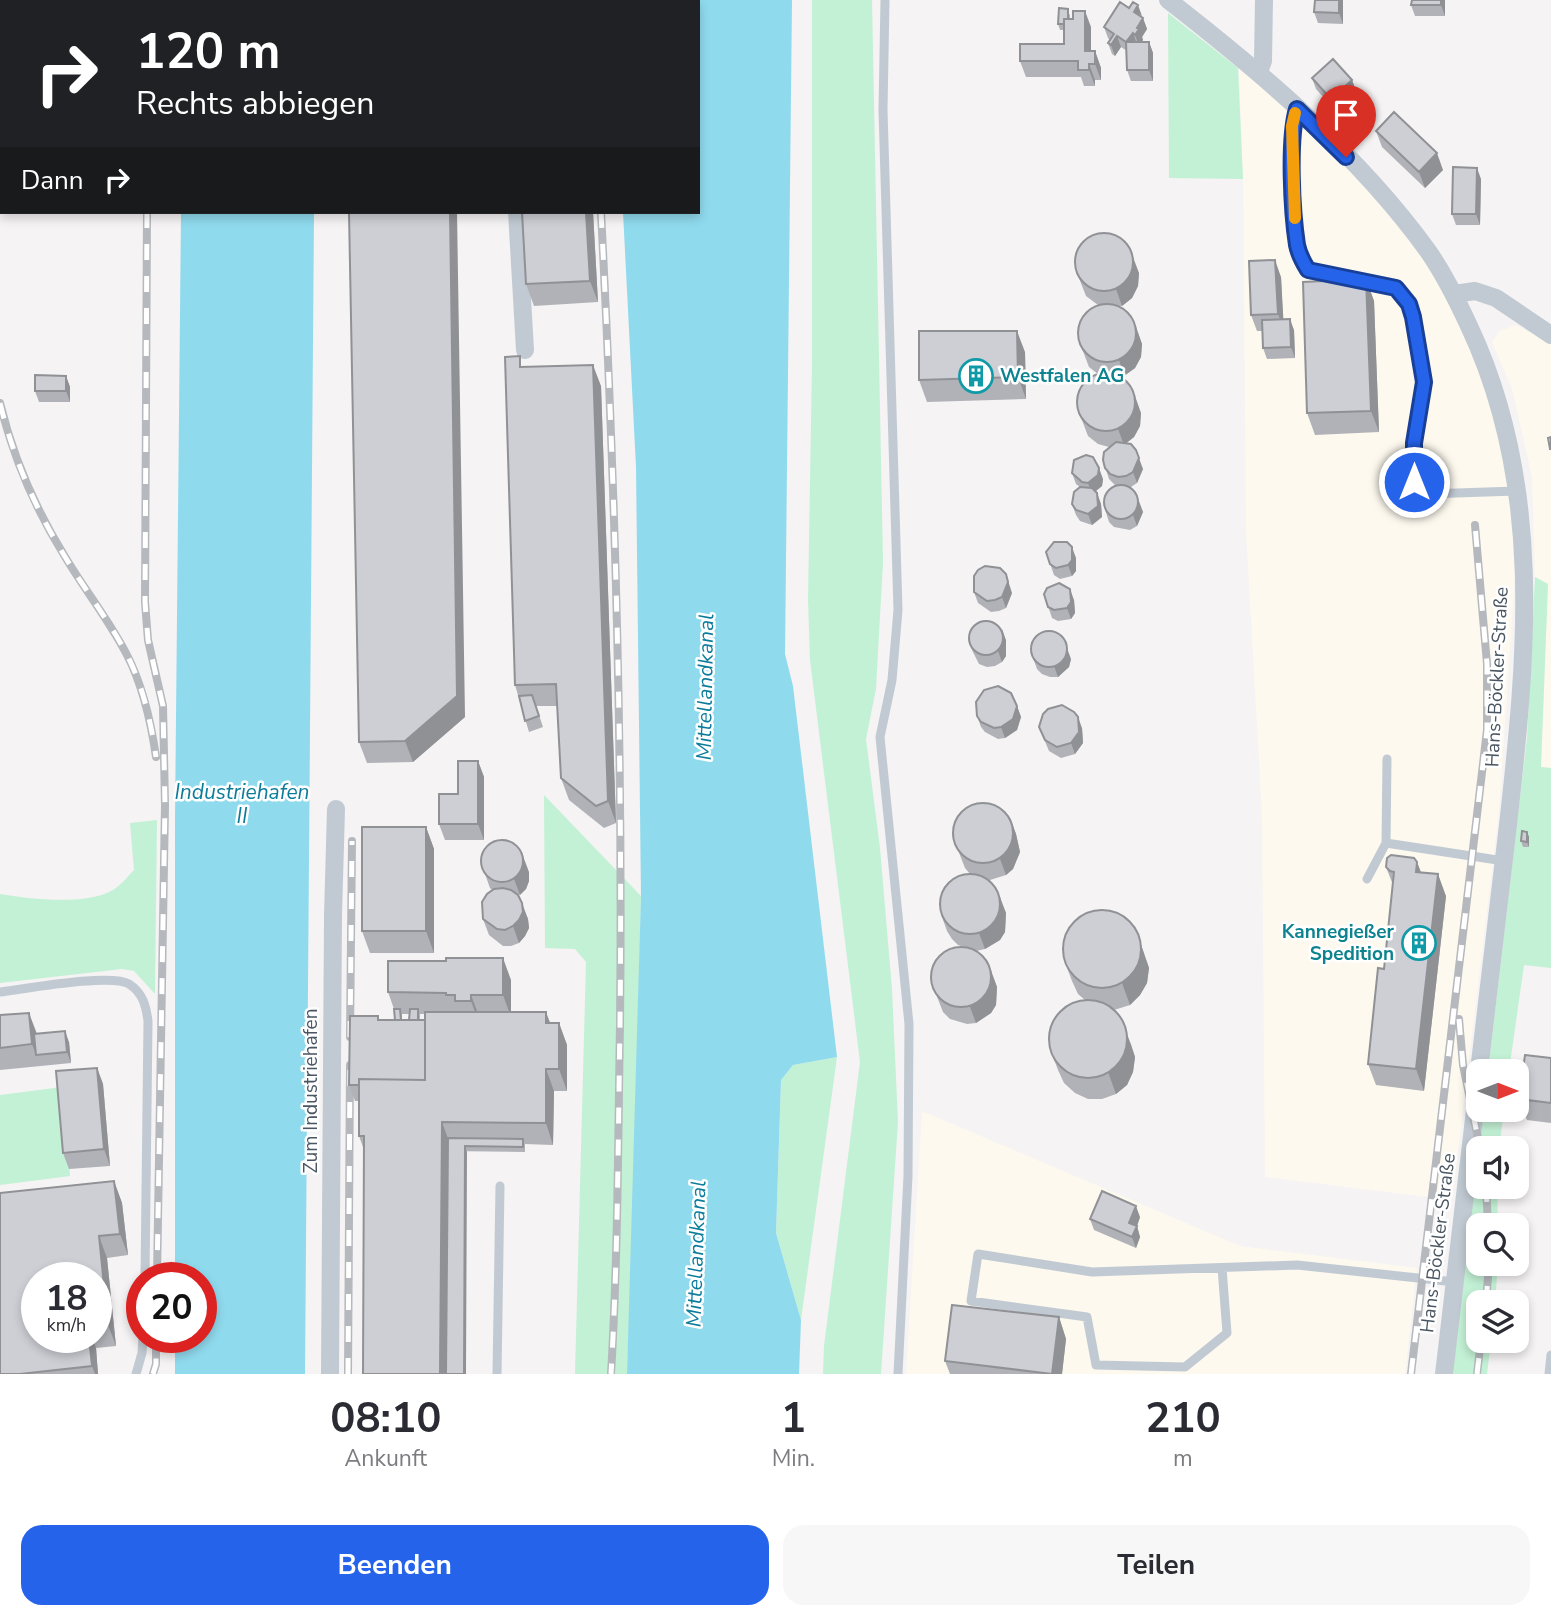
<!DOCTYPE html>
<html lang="de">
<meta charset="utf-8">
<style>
body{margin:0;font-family:"Nunito Sans",sans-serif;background:#f7f7f7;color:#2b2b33;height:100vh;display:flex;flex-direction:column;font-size:26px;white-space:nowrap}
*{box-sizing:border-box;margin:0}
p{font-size:23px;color:#7c7c81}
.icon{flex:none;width:38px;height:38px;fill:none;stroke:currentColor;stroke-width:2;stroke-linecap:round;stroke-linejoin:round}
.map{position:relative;height:1374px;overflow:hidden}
.panel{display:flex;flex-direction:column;background:#fff;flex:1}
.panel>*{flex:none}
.hud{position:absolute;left:0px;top:0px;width:700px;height:214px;box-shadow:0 4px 10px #0003;background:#202124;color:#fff;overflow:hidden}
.needle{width:46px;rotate:90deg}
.buttons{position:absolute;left:1466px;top:1059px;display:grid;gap:14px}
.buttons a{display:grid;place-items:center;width:63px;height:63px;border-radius:14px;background:#fff;box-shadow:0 4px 10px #0003;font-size:35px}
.speed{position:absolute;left:21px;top:1262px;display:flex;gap:14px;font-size:35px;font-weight:700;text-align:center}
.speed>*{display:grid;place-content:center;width:91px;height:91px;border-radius:50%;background:#fff;box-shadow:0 4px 10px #0003;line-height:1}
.speed small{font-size:18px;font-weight:400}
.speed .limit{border:10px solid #d22;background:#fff;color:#111}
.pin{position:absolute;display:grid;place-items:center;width:60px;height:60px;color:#fff;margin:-72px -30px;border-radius:50% 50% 50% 0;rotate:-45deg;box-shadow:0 0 7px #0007}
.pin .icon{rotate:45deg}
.me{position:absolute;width:77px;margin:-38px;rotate:0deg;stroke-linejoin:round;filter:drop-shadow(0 0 5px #0008)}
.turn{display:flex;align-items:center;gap:24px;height:147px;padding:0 21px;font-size:32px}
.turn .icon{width:91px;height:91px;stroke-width:2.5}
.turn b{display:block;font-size:49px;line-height:60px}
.then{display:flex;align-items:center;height:66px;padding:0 21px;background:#0003;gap:14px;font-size:26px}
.eta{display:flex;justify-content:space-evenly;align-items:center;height:119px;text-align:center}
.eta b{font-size:42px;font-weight:700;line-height:49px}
.primary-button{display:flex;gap:14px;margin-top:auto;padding:14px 21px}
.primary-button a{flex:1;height:80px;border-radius:21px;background:#2563eb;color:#fff;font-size:28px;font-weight:700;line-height:80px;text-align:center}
.primary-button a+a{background:#f7f7f7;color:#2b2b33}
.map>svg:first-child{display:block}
.commercial{fill:#fdf9ef}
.green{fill:#c3f1d5}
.water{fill:#90daee}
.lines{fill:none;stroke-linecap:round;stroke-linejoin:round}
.service{stroke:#c1cad2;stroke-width:9}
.minor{stroke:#c1cad2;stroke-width:18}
.rail-casing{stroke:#b5b8bd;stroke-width:8}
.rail{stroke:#fff;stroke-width:5;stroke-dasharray:16;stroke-linecap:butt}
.wall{fill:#b0b2b7;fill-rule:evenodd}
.shaded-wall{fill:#909195}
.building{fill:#cdcfd5;stroke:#909195;stroke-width:2}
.route-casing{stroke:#184099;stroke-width:18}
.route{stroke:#2563eb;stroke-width:12}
.slow{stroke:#f59e0b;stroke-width:12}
.labels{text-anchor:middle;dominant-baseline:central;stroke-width:5;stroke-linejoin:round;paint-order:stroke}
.culture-label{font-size:19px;font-weight:bold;fill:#0d838f;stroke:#fff;text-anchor:start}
.street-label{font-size:19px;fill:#4a5661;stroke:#fff}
.water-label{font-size:21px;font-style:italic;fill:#0c7c9b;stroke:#fff}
</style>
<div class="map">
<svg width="1551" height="1374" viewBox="0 0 1551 1374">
<rect width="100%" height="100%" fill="#f5f3f3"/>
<path class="commercial" d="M1238 46 1433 255 1477 336 1507 466 1516 560 1499 812 1452 1200 1265 1177 1262 816 1246 531 1243 179Z
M1516 325 1551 344V768L1541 767 1548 584 1535 577 1532 477 1512 389 1492 342 1500 331Z
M922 1111 1240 1246 1417 1268 1405 1374H906Z"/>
<path class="green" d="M812 0H872L883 562 876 689 866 739 880 848 892 989 898 1122 881 1374H823L824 1346 860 1062 810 660 808 600 812 364Z
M1168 13 1238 68 1243 179 1169 178Z
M1535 577 1548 584 1541 767 1551 768V968L1524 965 1509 1071H1488L1527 738Z
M544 795 641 896 635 1175 627 1374H575L586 962 575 949 545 948Z
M157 820 155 994 134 971 122 969 0 983V894C29 899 82 905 109 892 119 888 127 877 134 870L130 823Z
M837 1057 801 1320 776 1233 781 1080 793 1065Z
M62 1087 70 1176 0 1185V1095Z
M1484 1110H1504L1499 1148H1479Z
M1479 1151V1186L1497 1187 1498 1225H1479V1264H1498L1495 1302H1479V1340L1491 1341 1487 1374H1452Z"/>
<path class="water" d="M183 0H316L183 2Z
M612 0H792L785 654 793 686 837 1057 793 1065 781 1080 776 1233 801 1320 799 1374H627L641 896 636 467 623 212H698V2Z
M181 212H314L305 1374H175V1337H201V1278L175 1277V819Z"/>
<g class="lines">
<path class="service" d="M885 0 883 110 898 610 892 680 880 737 909 1024 908 1176 898 1374
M1297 109C1288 140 1292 213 1297 245 1299 255 1303 262 1309 270L1397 288 1409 304 1413 317 1424 382 1414 443V482L1418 490 1426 494 1517 491
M1387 759 1386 843 1504 861
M1367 879 1386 843
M0 992C25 989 111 973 129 984 143 993 146 1006 148 1021L145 1278
M1222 1268 1227 1333 1185 1367 1096 1365 1087 1317 971 1301 978 1254 1092 1272 1297 1265 1455 1282
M136 1374 142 1353 143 1337
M497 1374 500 1186
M1549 1374 1551 1355"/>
<path class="minor" d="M505 0V2
M1168 0C1262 73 1358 154 1428 251 1444 274 1457 300 1469 326 1544 485 1527 655 1508 825 1499 907 1489 989 1479 1071
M1259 72 1263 61 1264 0
M517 212 525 350
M1454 294 1475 291 1496 298 1551 335
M330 1374 333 915 336 809
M1444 1374 1479 1076"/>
<g class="rail-casing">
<path id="rail" d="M589 0V2
M148 2V0
M147 212 145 602 148 640 163 706 165 805 157 1278
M601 212C615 482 623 753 620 1024 618 1140 618 1257 611 1374
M0 403C13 457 35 508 64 555 84 589 109 620 127 655 143 686 151 722 156 757
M1459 1019 1463 1065 1480 1148
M350 1037 352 841
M1486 1186 1488 1225
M1486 1302 1489 1264
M153 1374 156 1364V1337
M348 1374 350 1065
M1411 1374 1487 730V664L1475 525
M1477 1374 1481 1340"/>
</g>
<use href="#rail" class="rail"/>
</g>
<path class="wall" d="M1315 0H1343V24L1318 23 1314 12Z
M1412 0H1445V16H1415L1411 5Z
M1070 14V19L1091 27V51H1095L1101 68V80H1095V86H1084L1081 77H1026L1020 61 1064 44V30H1060L1058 24Z
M1142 16 1147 29 1142 37 1143 40 1142 42H1149L1153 53V81H1131L1127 70V51L1121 47 1115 56 1112 54 1108 43 1110 40 1108 38 1104 27Z
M1312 78 1352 80 1356 91 1335 110 1316 89Z
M1376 131 1443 170 1425 188 1382 147Z
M1481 179 1480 225H1456L1452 214Z
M593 212 598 302 534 306 526 284Z
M1075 268 1139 273 1138 286 1132 298 1122 306H1119L1136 327 1142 344 1141 357 1135 368 1124 376 1121 377 1141 413 1140 426 1134 437 1126 443 1143 469 1137 483 1131 487 1143 512 1137 526 1130 530 1114 527 1109 522 1103 503 1115 485 1109 479 1103 460 1109 447 1098 444 1088 436 1077 407 1098 374 1089 367 1078 338 1098 305 1086 296Z
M1281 277 1283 319 1294 330 1295 358 1267 359 1263 348 1262 331H1257L1251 315Z
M1366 279 1374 301 1379 432 1315 435 1307 413Z
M1025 352 1026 399 927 402 919 380Z
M524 367 601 386 616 823 604 828 569 800 561 778 557 706H536L543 727 529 732 515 685Z
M66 376 70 387V402H39L35 391Z
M1072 473 1103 479 1102 486 1096 491 1101 504 1102 517 1092 525 1080 521 1076 515 1072 504 1080 487 1076 484Z
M1046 552 1076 558V571L1072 576 1060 579 1054 575Z
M974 592 1012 593 1006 608 999 611 991 612 978 603Z
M1044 594 1074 600 1075 613 1071 619 1058 621 1052 618Z
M968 639 1006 640V656L1002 662 995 666 987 667 979 664 972 650Z
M1033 658 1071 659 1069 667 1058 677H1050L1042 674 1037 669Z
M1017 706 1021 717 1017 730 1005 738 998 739 985 732 981 727 977 716Z
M465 717 413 762 367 763 359 742Z
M1039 727 1082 728 1083 743 1075 754 1061 758 1049 751Z
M478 761 484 777V840H445L439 824Z
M1010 818 1016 834 1020 852 1013 869 1006 875 990 880 1006 913 1005 932 1000 940 985 949 976 951 988 962 997 987 996 1005 991 1013 976 1023 967 1024 950 1019 943 1012 930 979 967 948 958 945 952 939 947 931 941 914 970 874 965 868 952 835Z
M426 827 434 849V953H370L362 931Z
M1527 832 1529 837V847H1523L1521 841Z
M1417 862 1421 872 1446 896 1424 1091 1376 1085 1368 1064 1384 969 1393 885 1386 867Z
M481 863 529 872V881L526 889 518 896 528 919 529 928 525 936 519 943 511 946H503L489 935 483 919 492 890 490 888Z
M1137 933 1149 968 1147 983 1140 995 1130 1005 1114 1010 1131 1044 1135 1057 1133 1072 1127 1085 1116 1094 1102 1099H1088L1075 1093 1064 1083 1058 1070 1050 1049 1085 1000 1078 994 1072 981 1064 959Z
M511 980V1012L550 1023H559L567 1045V1091H554L553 1145 525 1144V1152L364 1150 359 1136V1101H355L349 1085 379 1020H395L394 1009 388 992ZM402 1014H410L409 1020H402ZM420 1014H425V1020H420Z
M0 1015 37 1034 69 1042 71 1063 0 1070Z
M1551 1058V1123L1527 1120 1519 1099Z
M97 1068 103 1084 110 1166 69 1169 63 1153Z
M114 1181 122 1203 128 1255 107 1258 116 1346 96 1348 98 1374H0ZM96 1278V1337H37Z
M1140 1217 1137 1226 1140 1237 1136 1248 1094 1230 1090 1219Z
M1059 1317 1066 1339 1062 1374H950L945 1361Z"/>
<path class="shaded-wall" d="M1339 0H1343V24L1339 13Z
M1441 0H1445V16L1441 5Z
M1138 5 1142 16 1134 12Z
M1085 11 1091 27V64H1089L1095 80V86L1089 70 1085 51Z
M1143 18 1147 29 1142 37 1143 40 1139 46 1135 35 1137 28Z
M1133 33 1137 44 1126 42Z
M1117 36 1121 47 1115 56 1111 45Z
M1149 42 1153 53V81L1149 70Z
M1095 51 1101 68V80L1095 64Z
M1352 80 1356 91 1335 110 1331 99Z
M1437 153 1443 170 1425 188 1419 172Z
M1477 168 1481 179 1480 225 1476 214Z
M450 212H457L465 717 413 762 405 741Z
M586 212H593L598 302 590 281Z
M1133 257 1139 273 1138 286 1132 298 1122 306 1116 289Z
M1275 260 1281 277 1284 330 1278 314Z
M1366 279 1374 301 1379 432 1371 411Z
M1290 319 1294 330 1295 358 1291 347Z
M1136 327 1142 344 1141 357 1135 368 1124 376 1119 360Z
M1017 331 1025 352 1026 399 1018 377Z
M593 365 601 386 616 823 608 801Z
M66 376 70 387V402L66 391Z
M1135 396 1141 413 1140 426 1134 437 1124 445 1118 429Z
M1136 450 1143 469 1137 483 1133 472Z
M1099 468 1103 479 1102 486 1092 494 1088 483Z
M1097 493 1101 504 1102 517 1092 525 1088 514Z
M1136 493 1143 512 1137 526 1133 515Z
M1072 547 1076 558V571L1072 576 1068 565Z
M1006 574 1012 593 1006 608 1002 597Z
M1070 589 1074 600 1075 613 1071 619 1067 608Z
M1002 629 1006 640V656L1002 662 998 651Z
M1064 640 1071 659 1069 667 1058 677 1054 666Z
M1017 706 1021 717 1017 730 1005 738 1001 727Z
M1078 717 1082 728 1083 743 1075 754 1071 743Z
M478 761 484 777V840L478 824Z
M1010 818 1016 834 1020 852 1013 869 1006 875 1000 859Z
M426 827 434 849V953L426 931Z
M1527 832 1529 837V847L1527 842Z
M523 856 529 872V881L526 889 520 895 514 879Z
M1417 862 1425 884 1416 872Z
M1438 874 1446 896 1424 1091 1416 1069Z
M1000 897 1006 913 1005 932 1000 940 985 949 979 933Z
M522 903 528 919 529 928 525 936 519 943 513 926Z
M1137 933 1149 968 1147 983 1140 995 1130 1005 1122 983Z
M503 958 511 980V1017L503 995Z
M991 971 997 987 996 1005 991 1013 976 1023 970 1007Z
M471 995 479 1016V1023L471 1001Z
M546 1012 554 1033 546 1023Z
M29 1013 37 1034 36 1055 40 1066 32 1044Z
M1123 1022 1135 1057 1133 1072 1127 1085 1116 1094 1108 1072Z
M559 1023 567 1045V1091L559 1069Z
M65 1031 69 1042 71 1063 67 1052Z
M97 1068 103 1084 110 1166 104 1149Z
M546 1069 554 1091 553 1145 546 1123Z
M442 1122 450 1144 448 1374H440Z
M465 1146 467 1152 466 1374H464Z
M114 1181 122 1203 128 1255 120 1234Z
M1136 1206 1140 1217 1137 1226 1140 1237 1136 1248 1132 1237 1129 1223Z
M99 1236 107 1258 116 1346 108 1325Z
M1059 1317 1066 1339 1062 1374H1052Z
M89 1337H92L96 1348 98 1374H95L92 1366Z"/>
<path class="building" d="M345 0H446V2H345Z
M509 0H574V2H509Z
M1315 0H1339V13L1314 12Z
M1412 0H1441V5H1411Z
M1120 2 1129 8 1133 2 1138 5 1134 12 1143 18 1137 28 1139 29 1135 35 1133 33 1126 42 1117 36 1111 45 1108 43 1114 34 1104 27Z
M1059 8 1068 9V19H1064V24H1058Z
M1073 11H1085V51H1095V64H1089V70H1078V61H1020V44H1064V19H1073Z
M1126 42H1149V70H1127Z
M1333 59 1352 80 1331 99 1312 78Z
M1394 112 1437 153 1419 172 1376 131Z
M1453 167 1477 168 1476 214H1452Z
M349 212H450L457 696 405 741 359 742Z
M522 212H586L590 281 526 284Z
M1075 262a29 29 0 1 1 58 0a29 29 0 1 1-58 0Z
M1275 260 1278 314 1251 315 1249 261Z
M1366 279 1371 411 1307 413 1303 282Z
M1078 333a29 29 0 1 1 58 0a29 29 0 1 1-58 0Z
M1290 319 1291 347 1263 348 1262 320Z
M919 331H1017L1018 377 919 380Z
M520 356V367L593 365 608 801 596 806 561 778 556 684 515 685 505 357Z
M1077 402a29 29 0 1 1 58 0a29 29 0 1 1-58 0Z
M35 375 66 376V391H35Z
M1551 437V449H1550L1548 438Z
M1116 442 1131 444 1136 450 1139 458 1133 472 1126 476 1118 477 1110 474 1105 468 1103 460 1104 452Z
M1086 455 1093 457 1099 468 1098 475 1088 483 1082 482 1072 473 1074 460Z
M1104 502a17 17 0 1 1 34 0a17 17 0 1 1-34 0Z
M1080 487 1092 488 1097 493 1098 506 1088 514 1076 510 1072 504 1074 492Z
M1054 542H1067L1072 547V560L1068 565 1056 568 1050 564 1046 552Z
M985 566 1000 568 1006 574 1008 582 1002 597 995 600 987 601 974 592V576L978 570Z
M1059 583 1070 589 1071 602 1067 608 1054 610 1048 607 1044 594 1047 588Z
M969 638a17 17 0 1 1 34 0a17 17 0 1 1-34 0Z
M1031 649a18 18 0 1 1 36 0a18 18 0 1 1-36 0Z
M998 686 1011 693 1017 706 1013 719 1001 727 994 728 981 722 977 716 976 702 984 690Z
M532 695 539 716 525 721 519 696Z
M1062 705 1074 712 1078 717 1079 732 1071 743 1057 747 1045 740 1039 727 1043 714 1048 709Z
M458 761H478V824H439V794H458Z
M953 833a30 30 0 1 1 60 0a30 30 0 1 1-60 0Z
M362 827H426V931H362Z
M1522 831 1527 832V842L1521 841Z
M481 861a21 21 0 1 1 42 0a21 21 0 1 1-42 0Z
M1391 855 1414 858 1417 862 1416 872 1438 874 1416 1069 1368 1064 1378 968 1384 969 1394 872 1390 871 1386 867 1387 858Z
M940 904a30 30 0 1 1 60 0a30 30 0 1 1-60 0Z
M503 888 511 890 518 895 522 903 523 912 519 920 513 926 505 930 497 929 483 919 482 902 487 894 494 889Z
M1063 949a39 39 0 1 1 78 0a39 39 0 1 1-78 0Z
M931 977a30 30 0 1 1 60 0a30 30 0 1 1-60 0Z
M446 958H503V995H471V1001H455V995H446V993L388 992V961H446Z
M1049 1039a39 39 0 1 1 78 0a39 39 0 1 1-78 0Z
M394 1009H400L401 1020H395Z
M410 1009H418V1020H409Z
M425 1012H546V1023H559V1069H546V1123L442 1122 440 1374H363L364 1136H359V1079L425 1080Z
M29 1013 32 1044 0 1048V1015Z
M350 1016H378V1020H425V1080L359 1079V1085H349Z
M65 1031 67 1052 36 1055 34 1034Z
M1525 1055 1551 1058V1103L1519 1099Z
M97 1068 104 1149 63 1153 56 1071Z
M448 1138 523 1139V1147L465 1146 464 1374H446Z
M114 1181 120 1234 99 1236 108 1325 96 1326V1278H37V1337H89L92 1366 20 1374H0V1193Z
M1102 1191 1136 1206 1129 1223 1137 1226 1132 1237 1090 1219Z
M952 1305 1059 1317 1052 1374 945 1361Z"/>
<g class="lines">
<g class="route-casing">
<path id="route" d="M1346 157 1297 109C1288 140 1292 212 1297 245 1299 255 1303 262 1308 270L1396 288 1409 304 1413 317 1424 382 1414 443V482"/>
</g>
<use href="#route" class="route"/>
<path class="slow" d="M1295 218 1292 126 1295 113"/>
</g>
<defs>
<g id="building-ring" transform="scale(1.75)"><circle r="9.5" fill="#fff" stroke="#0f9aa8" stroke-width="1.5"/><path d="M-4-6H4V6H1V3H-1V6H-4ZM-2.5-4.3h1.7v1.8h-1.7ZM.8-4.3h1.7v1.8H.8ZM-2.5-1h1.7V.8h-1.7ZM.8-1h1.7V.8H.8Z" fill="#0f9aa8"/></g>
</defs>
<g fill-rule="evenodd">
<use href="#building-ring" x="976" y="376"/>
<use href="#building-ring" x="1419" y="943"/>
</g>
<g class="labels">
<g class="culture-label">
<text x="1000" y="376">Westfalen AG</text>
<text x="1394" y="932" text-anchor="end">Kannegießer<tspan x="1394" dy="22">Spedition</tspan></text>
</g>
<g class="street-label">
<text transform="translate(1497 677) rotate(-87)">Hans-Böckler-Straße</text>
<text transform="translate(311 1091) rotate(-90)">Zum Industriehafen</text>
<text transform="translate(1438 1243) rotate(-83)">Hans-Böckler-Straße</text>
</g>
<g class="water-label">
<text transform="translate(705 687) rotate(-89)">Mittellandkanal</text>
<text x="242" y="792">Industriehafen<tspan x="242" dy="24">II</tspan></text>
<text transform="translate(696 1254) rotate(-88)">Mittellandkanal</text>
</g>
</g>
</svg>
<div class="buttons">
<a><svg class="needle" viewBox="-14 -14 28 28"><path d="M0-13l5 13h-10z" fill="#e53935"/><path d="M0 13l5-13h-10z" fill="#7c7c81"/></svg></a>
<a><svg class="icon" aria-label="sound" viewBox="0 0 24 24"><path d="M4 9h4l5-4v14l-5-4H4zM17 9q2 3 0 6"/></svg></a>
<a><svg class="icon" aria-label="search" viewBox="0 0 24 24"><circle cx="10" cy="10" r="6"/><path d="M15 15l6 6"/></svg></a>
<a><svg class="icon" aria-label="layers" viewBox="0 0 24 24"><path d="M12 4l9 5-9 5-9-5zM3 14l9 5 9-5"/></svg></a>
</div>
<div class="speed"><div>18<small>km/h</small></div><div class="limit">20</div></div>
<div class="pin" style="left:1346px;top:157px;background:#d93025"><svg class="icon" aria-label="arrive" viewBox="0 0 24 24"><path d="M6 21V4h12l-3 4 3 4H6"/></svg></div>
<svg class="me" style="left:1414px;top:482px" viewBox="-20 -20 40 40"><circle r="17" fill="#2563eb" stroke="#fff" stroke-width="3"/><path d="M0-11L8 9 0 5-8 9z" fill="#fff"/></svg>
<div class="hud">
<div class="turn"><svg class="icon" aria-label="right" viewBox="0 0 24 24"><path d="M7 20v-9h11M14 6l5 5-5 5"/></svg><div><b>120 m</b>Rechts abbiegen</div></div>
<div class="then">Dann<svg class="icon" aria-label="right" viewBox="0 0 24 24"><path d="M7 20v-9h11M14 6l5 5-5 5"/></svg></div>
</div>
</div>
<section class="panel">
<div class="eta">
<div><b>08:10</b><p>Ankunft</p></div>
<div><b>1</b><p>Min.</p></div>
<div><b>210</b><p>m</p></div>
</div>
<div class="primary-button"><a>Beenden</a><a>Teilen</a></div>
</section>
